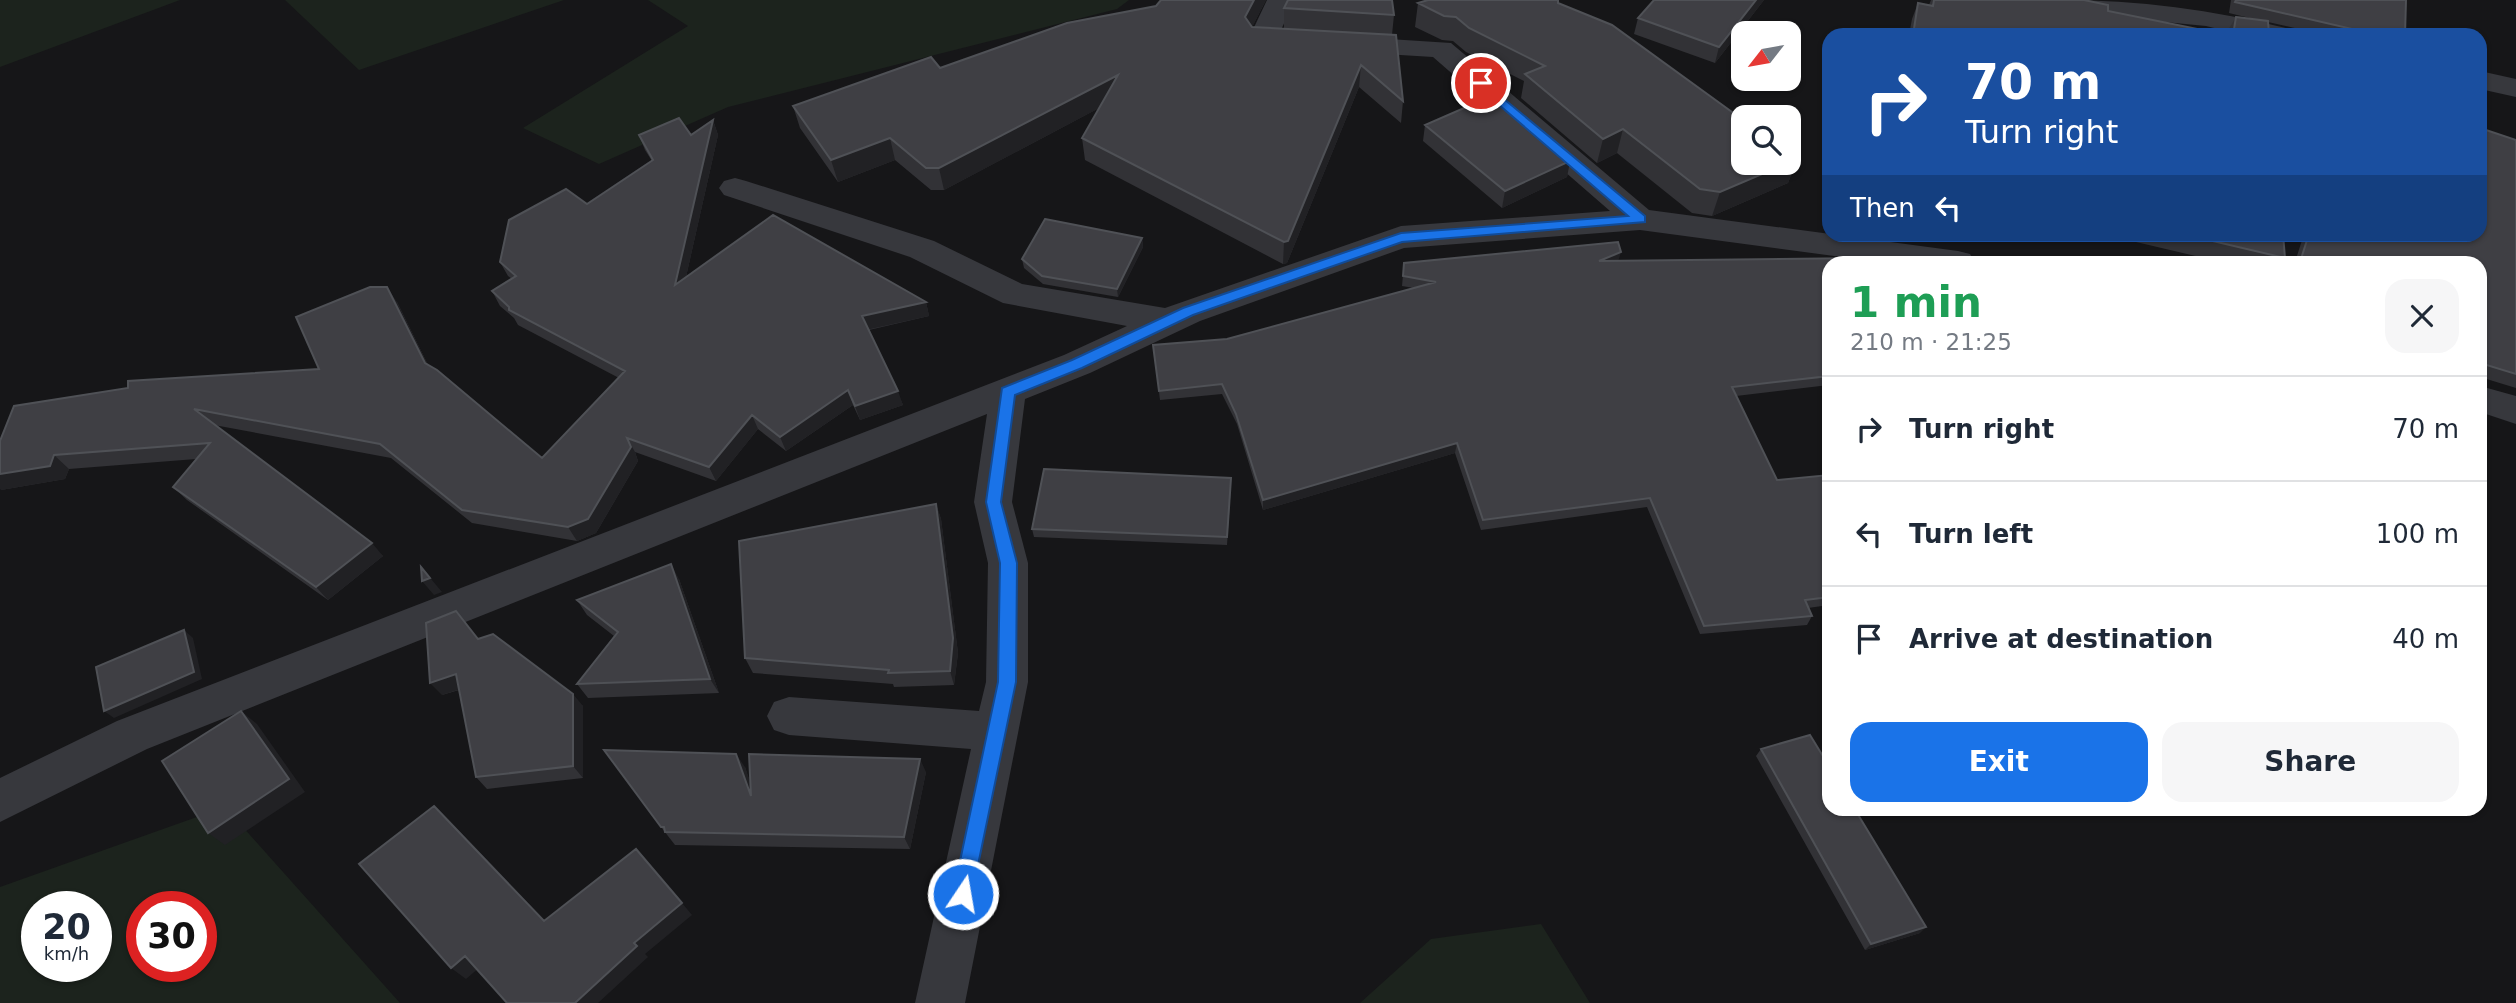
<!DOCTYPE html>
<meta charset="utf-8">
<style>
body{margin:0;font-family:"DejaVu Sans",sans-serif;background:#f6f6f7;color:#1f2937;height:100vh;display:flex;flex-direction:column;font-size:26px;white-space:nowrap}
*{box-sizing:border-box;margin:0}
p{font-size:23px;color:#747a83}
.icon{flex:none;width:38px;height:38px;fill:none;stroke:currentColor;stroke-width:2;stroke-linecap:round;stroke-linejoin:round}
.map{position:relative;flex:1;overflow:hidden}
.side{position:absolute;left:1822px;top:256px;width:665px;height:560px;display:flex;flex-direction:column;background:#fff;border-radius:21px;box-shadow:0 2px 5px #0004}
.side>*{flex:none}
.top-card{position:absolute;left:1822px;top:28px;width:665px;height:214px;border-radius:21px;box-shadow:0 2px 5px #0004;background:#1a4fa0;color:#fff;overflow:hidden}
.needle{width:46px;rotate:239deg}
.tools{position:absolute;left:1731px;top:21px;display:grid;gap:14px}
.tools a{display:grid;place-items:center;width:70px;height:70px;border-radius:14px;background:#fff;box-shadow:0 2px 5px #0004;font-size:35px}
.speed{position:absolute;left:21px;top:891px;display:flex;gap:14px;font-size:35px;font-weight:700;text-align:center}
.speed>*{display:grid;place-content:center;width:91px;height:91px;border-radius:50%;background:#fff;box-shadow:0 2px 5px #0004;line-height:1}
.speed small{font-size:18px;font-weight:400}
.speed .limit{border:10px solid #d22;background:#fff;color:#111}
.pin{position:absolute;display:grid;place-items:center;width:60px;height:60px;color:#fff;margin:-30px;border:4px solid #fff;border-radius:50%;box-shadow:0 2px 7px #0007}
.me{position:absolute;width:77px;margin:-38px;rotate:12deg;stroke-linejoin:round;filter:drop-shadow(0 0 5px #0008)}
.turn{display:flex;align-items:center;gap:24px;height:147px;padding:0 28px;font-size:32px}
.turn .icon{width:91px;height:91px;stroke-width:2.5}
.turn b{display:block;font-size:49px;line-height:60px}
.then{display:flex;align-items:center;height:66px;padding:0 28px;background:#0003;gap:14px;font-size:26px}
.round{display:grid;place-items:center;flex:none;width:74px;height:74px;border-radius:21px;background:#f6f6f7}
.head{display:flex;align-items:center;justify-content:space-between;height:119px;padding:0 28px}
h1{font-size:42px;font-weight:700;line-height:52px;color:#1e9e55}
.button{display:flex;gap:14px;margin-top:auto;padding:14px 28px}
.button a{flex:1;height:80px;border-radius:21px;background:#1a73e8;color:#fff;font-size:28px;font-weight:700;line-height:80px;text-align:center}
.button a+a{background:#f6f6f7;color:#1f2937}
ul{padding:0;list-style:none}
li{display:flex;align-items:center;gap:21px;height:105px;padding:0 28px;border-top:2px solid #e0e1e3}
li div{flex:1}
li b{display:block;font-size:26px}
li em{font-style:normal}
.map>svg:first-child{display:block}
.green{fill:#1c231d;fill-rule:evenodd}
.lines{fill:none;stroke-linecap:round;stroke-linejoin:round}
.minor{fill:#37383d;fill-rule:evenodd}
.wall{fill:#323236}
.shaded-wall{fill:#212124}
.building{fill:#3f3f44;stroke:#4f5156;stroke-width:2}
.route{fill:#1a73e8;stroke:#114b97;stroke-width:2}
</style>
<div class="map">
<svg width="2516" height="1003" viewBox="0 0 2516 1003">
<rect width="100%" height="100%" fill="#161618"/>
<path class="green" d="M0 0H180L0 67Z
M285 0H564L359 70Z
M648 0H1129L1117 9 728 107 599 164 523 128 688 26Z
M225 807 400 1003H0V887ZM37 906H96V966H37ZM142 906H201V966H142Z
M1541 924 1590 1003H1360L1431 939Z"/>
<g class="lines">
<path class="minor" d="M1267 0H1295L1280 32 1451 43 1649 210 1958 251 1970 254 1975 262H1879L1640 230 1404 248 1200 321 1090 373 1025 399 1012 502 1028 563V682L965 1003H915L971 749 789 735 774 730 767 716 774 702 789 697 979 711 986 682 988 563 974 502 987 414 147 749 0 822V778L117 721 1064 355 1127 326 1003 303 910 257 724 195 719 188 724 181 735 178 746 181 934 241 1022 284 1165 308 1401 226 1610 211 1433 57 1252 46 1248 40Z
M2061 0C2139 0 2214 10 2290 29L2294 35H2243L2206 26 2113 17 2065 6Z
M2480 71 2516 79V97L2480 89Z
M2480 386 2516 396V424L2480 412Z"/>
</g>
<path class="wall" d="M1161 0H1266L1252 27 1284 29V8L1394 15 1392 35 1403 101 1401 123 1359 87 1287 263 1283 264 1085 160 1082 138 1099 108 944 190H931L895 160 838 182 800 128 793 106 940 68 1156 6Z
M1764 0 1715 63 1634 34 1638 18Z
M1931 0H2084L2108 11 2225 35 2236 17 2262 21 2229 13 2231 0H2406L2405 35H2325L2268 22 2269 35H1909L1912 19 1918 3 1929 5Z
M1418 3H1558L1797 159 1788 183 1712 216 1692 213 1617 153 1597 163 1521 98 1524 81 1466 52 1453 41 1442 40 1415 27Z
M713 120 718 135 686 277 926 302 929 316 869 330 903 405 860 420 853 405 786 451 758 429 716 481 635 452 638 461 596 533 577 541 472 523 391 458 214 425 383 556 328 600 187 500 173 487 196 459 69 469 65 479 1 490 0 441 319 369 397 302 428 365 542 458 619 378 518 325 514 318 500 306 492 291 512 279 508 276 500 262 652 161 645 150 639 135H691Z
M1425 125 1570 161 1567 177 1502 208 1423 141Z
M2516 140V388L2480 377V262H2295L2304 234H2480Z
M2102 234H2283L2285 258 2282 262H2221Z
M1142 238 1143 247 1118 297 1043 284 1024 268 1022 259Z
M1618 261 1829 262V385L1736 396 1777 480 1829 475V605L1808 608 1812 616 1807 625 1700 634 1647 507 1481 530 1455 453 1263 510 1237 424 1222 394 1160 400 1153 345 1227 339 1414 288 1402 286 1404 263Z
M1231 486 1227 545 1034 537 1032 529Z
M936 504 941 519 958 653 954 685 894 687 893 684 753 673 745 658Z
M679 579 719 693 588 698 577 684 614 636 587 615 577 600Z
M479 639 583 706V778L487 789 476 777 459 690 442 695Z
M1761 749 1920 933 1865 950 1756 756Z
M745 767 750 783 926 772 910 849 675 845 661 827Z"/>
<path class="shaded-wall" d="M1254 0H1266L1246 39 1245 17Z
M1756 0H1764L1715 63 1719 47Z
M1361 65 1359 87 1287 263 1283 264 1284 242Z
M1118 75 1120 97 944 190 939 168Z
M713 120 718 135 681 299 675 285Z
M1623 129 1617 153 1597 163 1603 139Z
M890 138 895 160 838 182 831 160Z
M1797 159 1788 183 1712 216 1720 192Z
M1570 161 1567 177 1502 208 1505 191Z
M1142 238 1143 247 1118 297 1117 289Z
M1621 252 1618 262 1599 261Z
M387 287 397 302 434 377 425 363Z
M926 302 929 316 866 330 862 316Z
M848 390 853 405 786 451 780 437Z
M898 391 903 405 860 420 855 406Z
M752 415 758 429 716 481 709 467Z
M627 438 635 452 638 461 596 533 577 541 568 527Z
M1457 443 1455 453 1263 510V500Z
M54 455 69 469 65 479 1 490 0 489V474Z
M1231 478V486L1227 545V537Z
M936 504 941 519 958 653 954 685 950 671Z
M372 543 383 556 328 600 316 587Z
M671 564 679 579 719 693 710 679Z
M421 567 442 592 434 595 422 581Z
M184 630 193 638 202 679 114 718 104 711Z
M456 674 467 687 442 695 430 683Z
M573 694 583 706V778L573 766Z
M241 711 257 724 305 792 225 845 208 833Z
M736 754 745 767 759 808 751 796Z
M920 759 926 772 910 849 904 837Z
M434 806 448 819 557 933 544 921Z
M682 903 692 915 645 954 648 957 598 1003H575L634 943Z
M1926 927 1920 933 1865 950 1871 944Z
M465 956 480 967 466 979 451 968Z"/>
<path class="building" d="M1161 0H1254L1245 17 1252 27 1396 35 1403 101 1361 65 1288 241 1284 242 1082 138 1118 75 939 168H926L890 138 831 160 793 106 931 57 940 68 1067 23 1156 6Z
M1288 0H1392L1394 15 1284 8Z
M1428 0H1558V3L1612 25 1743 120V163H1788L1720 192 1700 189 1623 129 1603 139 1525 74 1545 66 1469 28 1456 17 1444 16 1418 3Z
M1654 0H1756L1719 47 1638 18Z
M1934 0H2084L2108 5V11L2227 35H1913L1918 3 1933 6Z
M2236 0H2406L2405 35H2374V34L2235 2Z
M2236 17 2268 21 2269 35H2233Z
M1494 95 1570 161 1505 191 1425 125Z
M679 118 691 135 713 120 675 285 773 215 926 302 862 316 898 391 855 406 848 390 780 437 752 415 709 467 627 438 631 447 588 519 568 527 462 510 380 444 194 409 372 543 316 587 173 487 210 443 54 455 50 466 0 474V441L14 406 128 388V381L319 369 296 317 370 287H387L425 363 437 370 542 458 625 371 509 310V307L492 291 516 276 500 262 509 220 566 189 587 204 653 160 639 135Z
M2480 128 2516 140V374L2480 363V262H2300L2309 234H2480Z
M1788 153 1797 159 1788 163Z
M1045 219 1142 238 1117 289 1042 276 1022 259Z
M2183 234H2283L2285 258Z
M1618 242 1621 252 1599 261 1867 258V262H1829V376L1732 387 1777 480 1829 475V597L1805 600 1812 616 1704 626 1650 498 1483 520 1457 443 1263 500 1236 414 1222 384 1159 391 1153 345 1227 339 1436 282 1403 276 1404 263Z
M1044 469 1231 478 1227 537 1032 529Z
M936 504 953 638 950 671 888 673 889 670 745 658 739 541Z
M671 564 710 679 577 684 618 632 577 600Z
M421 567 430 578 422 581Z
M456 611 478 639 493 634 573 694V766L476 777 456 674 430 683 426 623Z
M184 630 194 672 104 711 96 667Z
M241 711 289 779 208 833 162 761Z
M1810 735 1829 766V808H1854L1926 927 1871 944 1761 749Z
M604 750 736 754 751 796 749 754 920 759 904 837 665 832 664 827H661Z
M434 806 544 921 636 849 682 903 634 943 637 946 575 1003H507L465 956 451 968 359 864Z"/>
<path class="route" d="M1481 80 1645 216V222L1402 242 1193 315 1082 368 1015 395 1001 502 1017 563 1016 682 972 894 970 901 963 904 956 901 953 894 998 682 1000 563 986 502 1002 388 1072 360 1183 308 1401 233 1628 216 1477 86V81Z"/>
</svg>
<div class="tools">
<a><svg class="needle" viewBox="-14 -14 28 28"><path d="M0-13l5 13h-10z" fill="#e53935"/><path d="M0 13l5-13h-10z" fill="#747a83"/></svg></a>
<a><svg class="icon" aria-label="search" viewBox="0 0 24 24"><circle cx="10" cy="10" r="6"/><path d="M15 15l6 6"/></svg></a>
</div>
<div class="speed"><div>20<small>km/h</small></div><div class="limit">30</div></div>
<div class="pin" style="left:1481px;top:83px;background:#d93025"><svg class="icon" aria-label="arrive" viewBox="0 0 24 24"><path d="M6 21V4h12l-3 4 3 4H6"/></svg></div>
<svg class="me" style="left:963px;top:894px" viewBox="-20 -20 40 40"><circle r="17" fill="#1a73e8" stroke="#fff" stroke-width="3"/><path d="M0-11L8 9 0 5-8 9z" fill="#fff"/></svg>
<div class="top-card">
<div class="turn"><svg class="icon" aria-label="right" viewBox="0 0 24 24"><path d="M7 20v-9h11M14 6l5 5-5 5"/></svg><div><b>70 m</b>Turn right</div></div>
<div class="then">Then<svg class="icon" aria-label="left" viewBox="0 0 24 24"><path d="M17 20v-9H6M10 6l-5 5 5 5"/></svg></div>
</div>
<section class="side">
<div class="head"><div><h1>1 min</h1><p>210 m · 21:25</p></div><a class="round"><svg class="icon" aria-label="close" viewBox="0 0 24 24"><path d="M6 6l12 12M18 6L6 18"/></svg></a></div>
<ul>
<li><svg class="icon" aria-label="right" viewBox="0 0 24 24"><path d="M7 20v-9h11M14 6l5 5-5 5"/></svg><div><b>Turn right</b></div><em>70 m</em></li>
<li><svg class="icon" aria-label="left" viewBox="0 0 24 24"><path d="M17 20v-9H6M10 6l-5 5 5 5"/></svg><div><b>Turn left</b></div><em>100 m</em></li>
<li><svg class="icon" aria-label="arrive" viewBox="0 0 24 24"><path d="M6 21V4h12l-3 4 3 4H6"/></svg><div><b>Arrive at destination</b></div><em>40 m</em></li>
</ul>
<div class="button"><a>Exit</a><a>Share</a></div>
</section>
</div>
